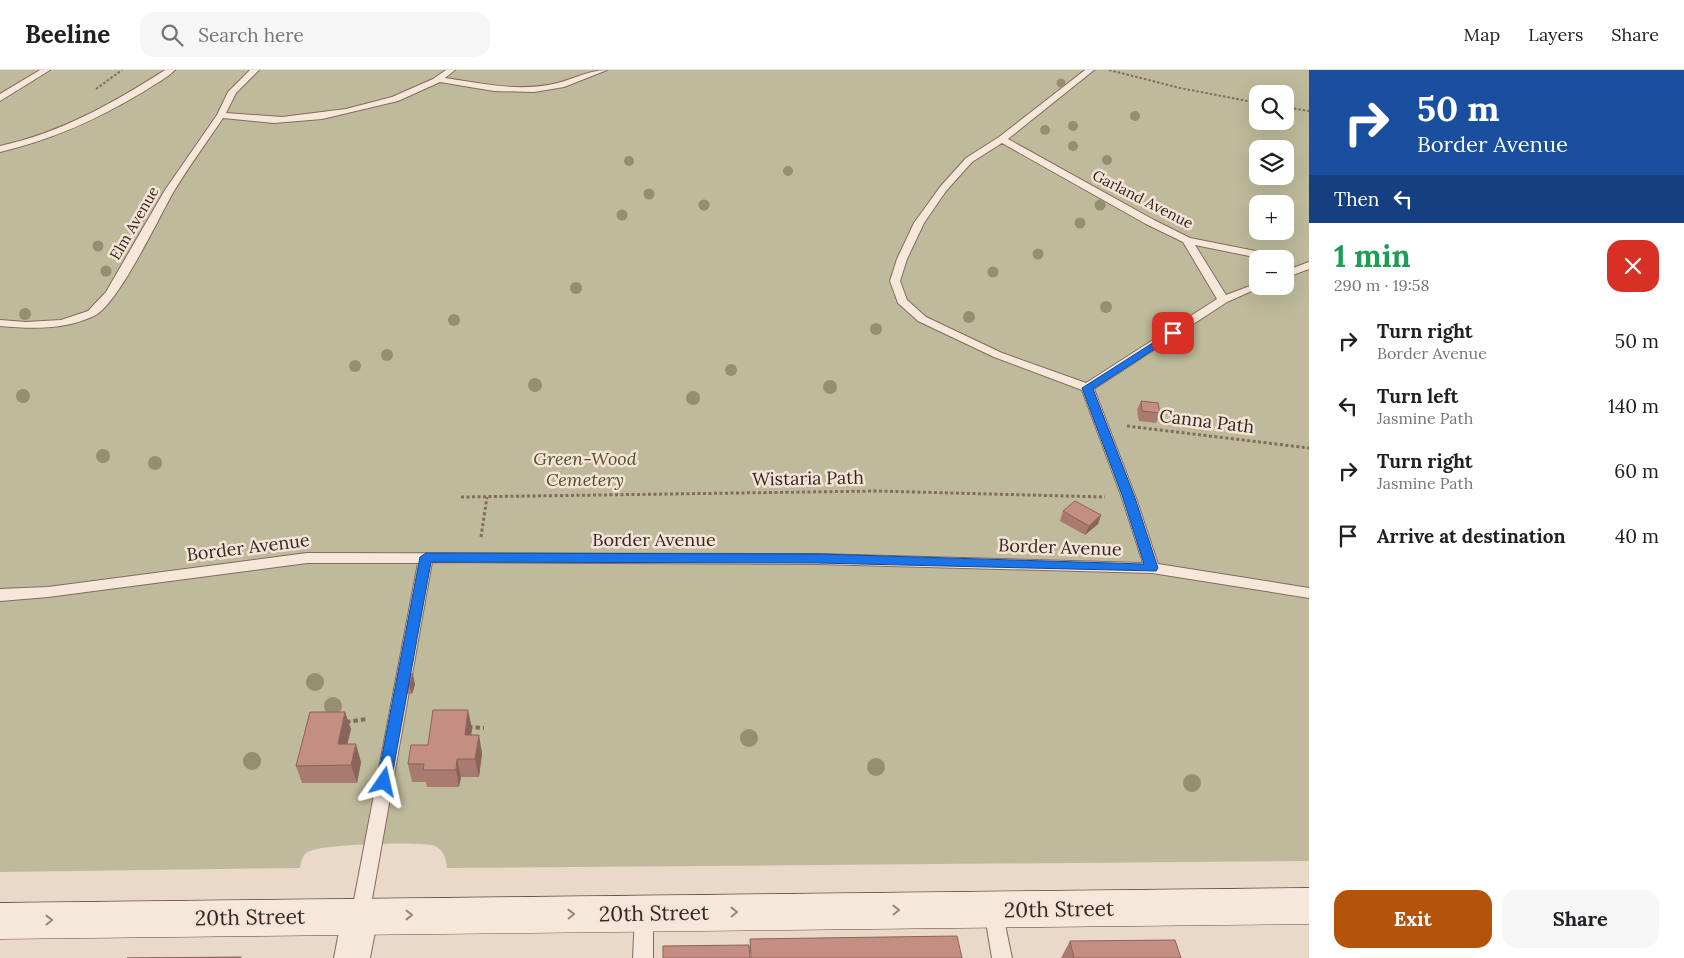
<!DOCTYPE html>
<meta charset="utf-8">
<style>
body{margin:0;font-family:Lora,serif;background:#f6f6f6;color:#202124;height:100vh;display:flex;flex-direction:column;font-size:19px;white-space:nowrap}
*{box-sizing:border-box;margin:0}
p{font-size:16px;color:#757577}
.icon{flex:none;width:28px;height:28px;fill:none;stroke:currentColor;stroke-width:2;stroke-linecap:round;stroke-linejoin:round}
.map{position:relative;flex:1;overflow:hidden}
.panel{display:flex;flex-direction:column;background:#fff;width:375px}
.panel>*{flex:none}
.top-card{background:#1a4fa0;color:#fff;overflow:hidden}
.fabs{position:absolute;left:1249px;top:15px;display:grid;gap:10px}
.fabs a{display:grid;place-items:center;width:45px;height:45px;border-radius:10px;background:#fff;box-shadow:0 5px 20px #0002;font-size:25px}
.pin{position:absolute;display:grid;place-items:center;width:42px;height:42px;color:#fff;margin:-21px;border-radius:10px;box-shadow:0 2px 8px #0006}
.me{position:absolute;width:55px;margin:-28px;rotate:11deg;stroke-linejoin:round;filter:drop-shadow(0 0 4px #0008)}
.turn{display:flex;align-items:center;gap:18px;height:105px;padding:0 25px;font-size:22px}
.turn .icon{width:65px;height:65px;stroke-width:2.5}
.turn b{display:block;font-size:35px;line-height:42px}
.then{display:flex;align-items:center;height:48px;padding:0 25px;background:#0003;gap:10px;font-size:19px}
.round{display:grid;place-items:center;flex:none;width:52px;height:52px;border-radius:15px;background:#f6f6f6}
.overview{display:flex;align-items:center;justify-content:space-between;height:85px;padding:0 25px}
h1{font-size:30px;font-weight:700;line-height:38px;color:#1e9e55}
.button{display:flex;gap:10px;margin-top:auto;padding:10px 25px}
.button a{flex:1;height:58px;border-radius:15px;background:#b45309;color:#fff;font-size:20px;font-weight:700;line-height:58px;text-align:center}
.button a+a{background:#f6f6f6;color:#202124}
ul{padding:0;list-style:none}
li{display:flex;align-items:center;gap:15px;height:65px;padding:0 25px}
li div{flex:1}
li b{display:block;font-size:19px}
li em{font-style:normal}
header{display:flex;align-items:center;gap:30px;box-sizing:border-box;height:70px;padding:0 25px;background:#fff;border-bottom:1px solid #e0e0e0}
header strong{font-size:24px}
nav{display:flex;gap:28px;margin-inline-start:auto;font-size:18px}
.search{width:350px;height:45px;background:#f6f6f6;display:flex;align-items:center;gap:12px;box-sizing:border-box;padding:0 18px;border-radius:15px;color:#757577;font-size:19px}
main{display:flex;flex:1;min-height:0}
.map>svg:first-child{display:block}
.cemetery{fill:#beba9b;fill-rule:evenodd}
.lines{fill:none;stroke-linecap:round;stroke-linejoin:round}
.lane-casing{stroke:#856a5f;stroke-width:2}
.street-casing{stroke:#856a5f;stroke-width:2}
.secondary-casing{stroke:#674c42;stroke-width:1}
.path-far2{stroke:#856a5f;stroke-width:2;stroke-dasharray:2.5 2;stroke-linecap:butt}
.path-far1{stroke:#856a5f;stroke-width:3;stroke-dasharray:3 2.5;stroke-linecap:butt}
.path{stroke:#856a5f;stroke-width:4;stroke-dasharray:4.5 3;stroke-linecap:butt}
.lane{fill:#f6e7db;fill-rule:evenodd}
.street{fill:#f6e7db;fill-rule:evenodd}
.secondary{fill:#f6e7db;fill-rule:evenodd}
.tree{fill:#958e71}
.wall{fill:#a97a70}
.shaded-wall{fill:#8a635b}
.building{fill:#c58e82;stroke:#8a635b}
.oneway{stroke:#96867e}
.route{fill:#1a73e8;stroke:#114b97}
.labels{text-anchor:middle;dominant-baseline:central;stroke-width:5;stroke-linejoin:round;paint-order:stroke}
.far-street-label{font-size:15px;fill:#372621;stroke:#f3e4d7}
.street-label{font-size:18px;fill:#372621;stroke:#f3e4d7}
.park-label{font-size:18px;font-style:italic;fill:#505129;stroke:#f3e4d7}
.near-street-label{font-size:21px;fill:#372621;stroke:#f3e4d7}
</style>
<header>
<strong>Beeline</strong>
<div class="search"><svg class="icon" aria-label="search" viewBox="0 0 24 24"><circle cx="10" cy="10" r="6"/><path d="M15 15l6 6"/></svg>Search here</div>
<nav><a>Map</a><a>Layers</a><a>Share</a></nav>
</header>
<main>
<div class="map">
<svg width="1309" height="888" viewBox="0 0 1309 888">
<rect width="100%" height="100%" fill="#ead8c8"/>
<path class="cemetery" d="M0 0H1309V791L447 798C446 789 444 780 435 776 421 771 320 774 308 782 302 785 301 792 300 798L0 802ZM1258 24H1285V51H1258ZM1258 79H1285V106H1258ZM1258 134H1285V161H1258ZM1258 189H1285V216H1258Z"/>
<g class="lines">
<g class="lane-casing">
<path id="lane" d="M40 0H50L0 31V24Z
M165 0H175C166 9 153 15 143 22 98 49 52 70 0 82V76C61 63 113 33 165 0Z
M250 0H259L236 23 226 43 282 47 346 39 392 27 433 9 446 0H455L445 8C479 13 514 21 548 15 569 12 586 0 607 0L564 17 534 22 494 21 440 12 398 31 322 49 274 53 223 48C207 72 189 96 174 121 159 147 118 235 94 246 64 260 32 259 0 256V250L26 252 61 250 88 241 106 222 165 120 217 45 228 22Z
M1085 0H1094L1008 69 1154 150 1190 168 1281 186 1286 189 1285 191V189H1264L1195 175 1226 225 1258 213V216H1263L1227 232 1094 319 1136 428 1158 494 1309 518V528L1152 503 818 494 432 492 369 846 367 852 360 855 353 852 351 846 418 493H307L48 527 0 531V519L48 517 307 483 818 484 1143 493 1122 428 1082 320 994 287 918 251 898 233 890 211 897 189 914 153 940 117 966 88 999 67ZM1002 73 1146 154 1183 172 1217 229 1086 313 1002 283 926 247 907 230 900 211 907 189 924 153 946 121 972 92Z
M1309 192V199L1285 208V201Z
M993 831 1000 834 1002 840 1012 888H992L984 840 986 834Z
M644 835 651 838 653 844V888H633L635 844 637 838Z"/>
</g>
<g class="street-casing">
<path id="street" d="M360 829 373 834 378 846 370 888H334L342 846 347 834Z"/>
</g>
<g class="secondary-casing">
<path id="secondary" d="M1309 818V854L0 869V833Z"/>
</g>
<path class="path-far2" d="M1109 0 1180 18 1258 33
M96 19 122 0
M1285 37 1309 41"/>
<path class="path-far1" d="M1127 356 1309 378
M461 427 876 421 1105 427
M481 467 487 427"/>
<path class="path" d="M346 652 367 649
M468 657 484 658"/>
<use href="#lane" class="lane"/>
<use href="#street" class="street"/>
<use href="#secondary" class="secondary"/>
</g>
<g class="tree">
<circle cx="1061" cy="13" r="4.5"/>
<circle cx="1135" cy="46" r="5"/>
<circle cx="1073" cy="56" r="5"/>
<circle cx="1045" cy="60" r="5"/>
<circle cx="1073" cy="76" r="5"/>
<circle cx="1107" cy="90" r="5"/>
<circle cx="629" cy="91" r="5"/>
<circle cx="788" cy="101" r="5"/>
<circle cx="649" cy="124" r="5.5"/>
<circle cx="704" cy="135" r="5.5"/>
<circle cx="1100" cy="135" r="5.5"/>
<circle cx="622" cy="145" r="5.5"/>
<circle cx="1080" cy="153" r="5.5"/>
<circle cx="98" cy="176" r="5.5"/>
<circle cx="1038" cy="184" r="5.5"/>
<circle cx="106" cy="201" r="5.5"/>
<circle cx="993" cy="202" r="5.5"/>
<circle cx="576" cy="218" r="6"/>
<circle cx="1106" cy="237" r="6"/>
<circle cx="25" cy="244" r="6"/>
<circle cx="969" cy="247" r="6"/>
<circle cx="454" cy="250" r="6"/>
<circle cx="876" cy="259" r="6"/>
<circle cx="387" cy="285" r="6"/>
<circle cx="355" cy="296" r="6"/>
<circle cx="731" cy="300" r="6"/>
<circle cx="535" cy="315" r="7"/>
<circle cx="830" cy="317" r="7"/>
<circle cx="23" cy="326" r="7"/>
<circle cx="693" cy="328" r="7"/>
<circle cx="103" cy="386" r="7"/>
<circle cx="155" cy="393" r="7"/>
<circle cx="315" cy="612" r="9"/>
<circle cx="333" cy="636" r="9"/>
<circle cx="749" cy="668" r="9"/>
<circle cx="252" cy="691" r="9"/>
<circle cx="876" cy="697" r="9"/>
<circle cx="1192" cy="713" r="9"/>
</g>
<path class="wall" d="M1141 331 1160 343 1156 353 1139 351 1137 340Z
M1063 441 1101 445 1098 454 1085 465 1060 451Z
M398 614H415L412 624 400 623Z
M472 658 471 665 482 683 479 707H461L459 717H427L426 712H412L408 694Z
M351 659 347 674 361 692 357 713H302L296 696Z
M1070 871 1181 888H1061Z"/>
<path class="shaded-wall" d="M1101 445 1098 454 1085 465 1089 456Z
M413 604 415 614 412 624 409 615Z
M468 640 472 658 469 683 465 665Z
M345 642 351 659 343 692 338 674Z
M479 665 482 683 479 707 475 689Z
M356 674 361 692 357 713 351 695Z
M457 689 461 707 459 717 456 700Z"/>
<path class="building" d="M1141 331 1158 333 1160 343 1142 341Z
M1075 431 1101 445 1089 456 1063 441Z
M402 604H413L409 615 398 614Z
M433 640H468L465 665H479L475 689H457L456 700H423L424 694H408L411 675H428Z
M310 642H345L338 674H356L351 695 296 696Z
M957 866 962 888H751L750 869Z
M1175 870 1181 888H1074L1070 871Z
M749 875 750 888H663V876Z
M241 887V888H127Z"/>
<defs><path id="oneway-chevron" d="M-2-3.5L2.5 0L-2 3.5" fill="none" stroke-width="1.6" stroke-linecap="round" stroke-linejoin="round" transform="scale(1.25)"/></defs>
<g class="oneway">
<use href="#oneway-chevron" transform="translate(896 840) rotate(-1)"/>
<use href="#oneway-chevron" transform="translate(734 842) rotate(-1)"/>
<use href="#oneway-chevron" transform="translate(571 844) rotate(-1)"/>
<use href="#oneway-chevron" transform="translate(409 845)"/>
<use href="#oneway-chevron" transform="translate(49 850) rotate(-1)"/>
</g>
<path class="route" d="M1173 260 1178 263 1176 265 1093 319 1135 428 1158 498 1156 501 818 493 431 492 391 712 389 716 384 718 379 716 377 712 420 487 426 483 818 484 1144 494 1123 428 1082 318Z"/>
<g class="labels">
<g class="far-street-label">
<text transform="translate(1143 129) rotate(27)">Garland Avenue</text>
<text transform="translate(134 153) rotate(-60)">Elm Avenue</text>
</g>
<g class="street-label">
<text transform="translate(1207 351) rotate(7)">Canna Path</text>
<text transform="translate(808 408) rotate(-1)">Wistaria Path</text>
<text x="654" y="469">Border Avenue</text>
<text transform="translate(248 477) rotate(-7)">Border Avenue</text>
<text transform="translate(1060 477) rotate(2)">Border Avenue</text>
</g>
<g class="park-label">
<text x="585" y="388">Green-Wood<tspan x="585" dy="21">Cemetery</tspan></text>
</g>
<g class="near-street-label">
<text transform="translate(1059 839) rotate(-1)">20th Street</text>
<text transform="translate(654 843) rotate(-1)">20th Street</text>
<text transform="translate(250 847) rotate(-1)">20th Street</text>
</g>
</g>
</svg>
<div class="fabs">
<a><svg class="icon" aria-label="search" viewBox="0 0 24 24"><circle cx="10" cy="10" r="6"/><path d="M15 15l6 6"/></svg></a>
<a><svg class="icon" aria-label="layers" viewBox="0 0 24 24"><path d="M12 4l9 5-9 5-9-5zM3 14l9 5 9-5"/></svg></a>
<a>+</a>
<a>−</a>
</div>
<div class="pin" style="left:1173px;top:263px;background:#d93025"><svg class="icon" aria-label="arrive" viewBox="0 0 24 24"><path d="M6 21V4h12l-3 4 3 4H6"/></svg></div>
<svg class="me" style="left:384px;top:712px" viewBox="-20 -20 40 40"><path d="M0-17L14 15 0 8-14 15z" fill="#1a73e8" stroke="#fff" stroke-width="4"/></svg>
</div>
<section class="panel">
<div class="top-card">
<div class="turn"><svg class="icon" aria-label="right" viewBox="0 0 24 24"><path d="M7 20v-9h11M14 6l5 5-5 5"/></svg><div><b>50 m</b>Border Avenue</div></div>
<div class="then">Then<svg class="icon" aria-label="left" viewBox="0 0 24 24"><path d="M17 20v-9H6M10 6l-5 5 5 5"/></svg></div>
</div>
<div class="overview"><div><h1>1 min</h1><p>290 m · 19:58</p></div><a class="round" style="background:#d93025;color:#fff"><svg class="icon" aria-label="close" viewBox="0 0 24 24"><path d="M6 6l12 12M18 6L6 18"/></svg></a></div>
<ul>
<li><svg class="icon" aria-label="right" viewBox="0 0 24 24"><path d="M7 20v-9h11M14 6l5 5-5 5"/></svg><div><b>Turn right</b><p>Border Avenue</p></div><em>50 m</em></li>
<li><svg class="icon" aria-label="left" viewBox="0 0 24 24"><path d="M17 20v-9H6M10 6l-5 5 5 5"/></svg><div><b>Turn left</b><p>Jasmine Path</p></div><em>140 m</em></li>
<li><svg class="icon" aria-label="right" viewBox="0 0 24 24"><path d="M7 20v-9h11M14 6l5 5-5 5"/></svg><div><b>Turn right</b><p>Jasmine Path</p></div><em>60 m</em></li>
<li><svg class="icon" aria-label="arrive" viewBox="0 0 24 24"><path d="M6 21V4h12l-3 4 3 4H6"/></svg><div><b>Arrive at destination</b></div><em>40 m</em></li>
</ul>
<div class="button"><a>Exit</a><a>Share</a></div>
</section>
</main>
